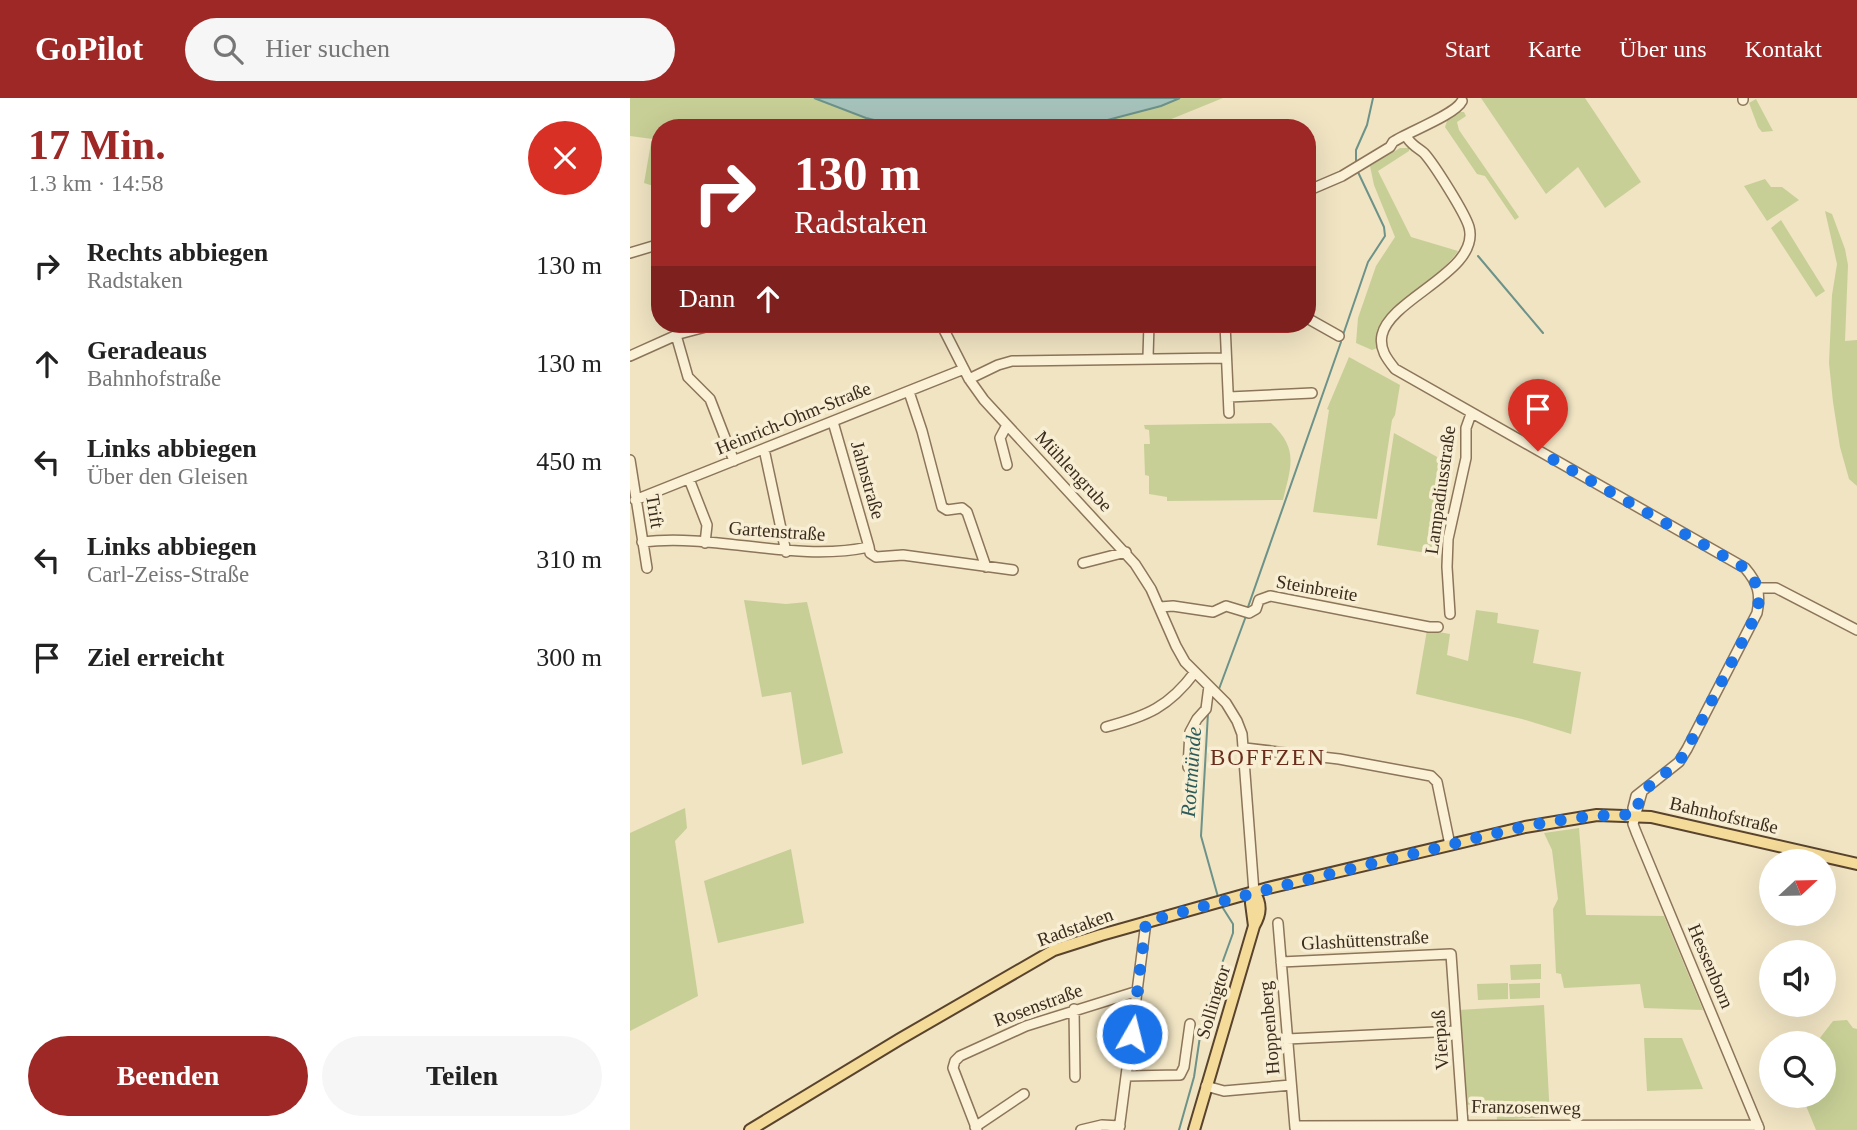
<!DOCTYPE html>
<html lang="de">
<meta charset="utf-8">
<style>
body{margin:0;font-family:Georgia,serif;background:#f6f6f6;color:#222;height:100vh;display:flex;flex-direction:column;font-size:26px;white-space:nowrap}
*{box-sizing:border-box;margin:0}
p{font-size:23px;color:#767676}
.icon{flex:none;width:38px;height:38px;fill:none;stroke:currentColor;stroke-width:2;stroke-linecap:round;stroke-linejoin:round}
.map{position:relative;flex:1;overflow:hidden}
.sheet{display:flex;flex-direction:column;background:#fff;width:630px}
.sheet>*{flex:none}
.hud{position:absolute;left:21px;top:21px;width:665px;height:214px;border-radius:28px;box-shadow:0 7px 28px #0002;background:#9e2826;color:#fff;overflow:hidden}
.needle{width:46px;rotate:68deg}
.buttons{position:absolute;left:1129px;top:751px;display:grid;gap:14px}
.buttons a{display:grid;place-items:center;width:77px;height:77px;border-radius:50%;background:#fff;box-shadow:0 7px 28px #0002;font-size:35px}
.pin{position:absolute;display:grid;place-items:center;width:60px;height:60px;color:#fff;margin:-72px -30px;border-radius:50% 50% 50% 0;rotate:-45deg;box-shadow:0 0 7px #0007}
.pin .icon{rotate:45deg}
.me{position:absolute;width:77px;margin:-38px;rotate:8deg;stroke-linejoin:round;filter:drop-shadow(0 0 5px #0008)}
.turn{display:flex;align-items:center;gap:24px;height:147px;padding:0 28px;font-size:32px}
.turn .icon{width:91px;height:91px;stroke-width:2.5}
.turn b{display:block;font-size:49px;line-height:60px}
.then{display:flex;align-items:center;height:66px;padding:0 28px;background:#0003;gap:14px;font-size:26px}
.round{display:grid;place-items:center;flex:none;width:74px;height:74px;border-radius:37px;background:#f6f6f6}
.overview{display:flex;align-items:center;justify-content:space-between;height:119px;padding:0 28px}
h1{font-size:42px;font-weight:700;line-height:52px;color:#9e2826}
.cta{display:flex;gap:14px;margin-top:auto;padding:14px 28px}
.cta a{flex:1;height:80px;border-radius:42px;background:#9e2826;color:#fff;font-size:28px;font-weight:700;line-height:80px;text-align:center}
.cta a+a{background:#f6f6f6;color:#222}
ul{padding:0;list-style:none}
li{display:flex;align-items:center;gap:21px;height:98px;padding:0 28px}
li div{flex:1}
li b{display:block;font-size:26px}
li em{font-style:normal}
header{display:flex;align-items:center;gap:42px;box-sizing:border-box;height:98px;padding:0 35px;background:#9e2826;color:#fff}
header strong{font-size:33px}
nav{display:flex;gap:38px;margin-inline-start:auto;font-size:24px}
.search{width:490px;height:63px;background:#f6f6f6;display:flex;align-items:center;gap:18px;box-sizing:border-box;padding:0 24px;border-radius:38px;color:#767676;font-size:26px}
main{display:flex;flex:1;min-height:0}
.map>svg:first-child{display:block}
.green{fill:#c7cf96}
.water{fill:#a6c3bb;stroke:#6c9289;stroke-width:2}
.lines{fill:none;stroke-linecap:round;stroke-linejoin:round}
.stream{stroke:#6c9289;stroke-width:2}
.minor-casing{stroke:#8c7559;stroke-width:12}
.major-casing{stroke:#59432d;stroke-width:14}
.minor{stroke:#faf1d7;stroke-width:9}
.major{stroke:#f5db9a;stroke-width:10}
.route{stroke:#1a73e8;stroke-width:12;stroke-dasharray:0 21.6}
.labels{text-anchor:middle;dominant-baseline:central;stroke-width:7;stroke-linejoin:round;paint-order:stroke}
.street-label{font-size:19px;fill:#3b2c1e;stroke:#f7eed3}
.water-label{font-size:21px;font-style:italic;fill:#2c5b59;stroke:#f7eed3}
.quarter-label{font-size:23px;letter-spacing:2px;fill:#6a2d1b;stroke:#f7eed3}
</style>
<header>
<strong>GoPilot</strong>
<div class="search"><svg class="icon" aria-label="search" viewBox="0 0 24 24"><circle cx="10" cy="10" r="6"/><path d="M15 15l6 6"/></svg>Hier suchen</div>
<nav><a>Start</a><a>Karte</a><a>Über uns</a><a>Kontakt</a></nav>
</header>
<main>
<section class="sheet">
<div class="overview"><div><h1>17 Min.</h1><p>1.3 km · 14:58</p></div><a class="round" style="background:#d93025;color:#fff"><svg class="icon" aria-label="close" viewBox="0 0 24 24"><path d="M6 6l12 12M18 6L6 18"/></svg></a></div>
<ul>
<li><svg class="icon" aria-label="right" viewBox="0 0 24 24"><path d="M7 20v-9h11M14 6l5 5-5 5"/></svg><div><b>Rechts abbiegen</b><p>Radstaken</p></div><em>130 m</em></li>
<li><svg class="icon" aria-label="ahead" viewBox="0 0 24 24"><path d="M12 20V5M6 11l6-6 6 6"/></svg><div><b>Geradeaus</b><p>Bahnhofstraße</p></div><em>130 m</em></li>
<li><svg class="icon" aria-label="left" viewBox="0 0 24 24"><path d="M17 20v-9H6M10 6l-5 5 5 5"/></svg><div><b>Links abbiegen</b><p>Über den Gleisen</p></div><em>450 m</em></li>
<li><svg class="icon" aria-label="left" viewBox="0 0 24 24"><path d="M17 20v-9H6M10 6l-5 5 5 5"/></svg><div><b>Links abbiegen</b><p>Carl-Zeiss-Straße</p></div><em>310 m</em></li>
<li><svg class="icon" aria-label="arrive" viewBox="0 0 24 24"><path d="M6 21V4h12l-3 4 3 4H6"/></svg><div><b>Ziel erreicht</b></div><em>300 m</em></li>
</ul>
<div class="cta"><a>Beenden</a><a>Teilen</a></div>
</section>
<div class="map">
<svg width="1227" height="1032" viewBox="0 0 1227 1032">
<rect width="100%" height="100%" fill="#f0e4c3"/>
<path class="green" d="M0 0H184L236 20 277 30H30V42L0 38Z
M550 0H593L534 24 512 30H447L531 8Z
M851 0H955L1011 84 975 110 948 69 916 96Z
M1126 1 1143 33 1132 34 1128 29 1119 5Z
M829 14H834L836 18 827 24 829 32 889 119 885 122 855 78 847 76 815 29 817 23Z
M21 45 30 46V90L14 85Z
M770 50H779V53L748 73 781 139 828 153C811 179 756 209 748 233 746 238 747 244 747 250L742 252 726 245 728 220 746 168 765 139 744 87 740 68Z
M1135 81 1141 89H1152L1169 102 1137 123 1114 88Z
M1195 113 1202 116 1215 151 1218 167 1215 243 1227 242V388L1219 381 1210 349 1203 304 1199 265 1202 197 1207 166Z
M1151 122 1195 193 1186 199 1141 130Z
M719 259 770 287 765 317 762 322 747 421 683 414 699 312 697 311Z
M641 325C669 351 661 368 653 402L537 403V399L519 396V378L515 377 514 346H520L519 332 515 331 514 327Z
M764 335 818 365 803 456 747 447Z
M114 502 156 506 177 504 213 655 172 667 161 594 132 599Z
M846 512 868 515 867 525 909 532 903 565 951 574 941 636 892 621 786 596 797 532 820 536 817 557 838 563Z
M55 710 57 730 45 743 68 898 0 933V735Z
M949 730 956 817 1034 818 1073 912 1014 910 1010 886 934 890 931 876 926 875 923 811 928 801 922 752 914 735Z
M161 751 174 825 88 845 74 783Z
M911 866V881L881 882 880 867Z
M878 885V901L848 902 847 886Z
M910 885V900L880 901 879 886Z
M914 907 920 1019 867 1022 866 1005 834 1007 828 912Z
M1217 922 1223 930 1227 931V1032H1186L1172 998H1194V945H1186L1203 923Z
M1014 940H1052L1073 991 1017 993Z"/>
<path class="water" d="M184 0H550L531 8 447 30H277L236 20Z"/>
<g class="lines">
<path class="stream" d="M726 67V52L737 27 743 0
M848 158 913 235
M713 237 738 164 755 138 754 129 727 72
M618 509 711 244
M589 591 616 518
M578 615 571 738 588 799
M549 1032 564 979 573 918 603 835V826L591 807"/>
<g class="minor-casing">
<path id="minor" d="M1113 0V2
M778 41C783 48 788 50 794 55 804 66 835 115 839 129 851 173 760 200 752 237 749 251 757 261 765 271L1115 470C1128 485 1131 496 1127 515L1057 651 1049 664 1006 698 1003 710 1005 717
M677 93 712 78 760 49 763 44C778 34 825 17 832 3
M0 155 30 146
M677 220 709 238
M311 226 339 281 354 302 505 466 521 491 546 548 555 564 596 605 607 623 612 636 624 794
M595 226 599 315
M46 237 58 279 80 301 104 363
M0 258 49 236 87 226
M518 259 519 226
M339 281 368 267 382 263 596 260
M279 294 292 333 312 409 317 412 332 410 337 414 356 469
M599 299 682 295
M203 324 239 449
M134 351 156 454
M0 362 17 470
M377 367 370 340 377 327
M59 381 77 427 75 445
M5 402 334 271
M12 444C88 435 163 465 239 449L240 455 246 459 273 457 383 472
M453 465 496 454
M1128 490H1146L1227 532
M530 509 543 508 583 514 596 508 619 515 626 511 629 502 640 498 799 529H808
M820 516 817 469 818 441 836 360V330L841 316
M476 629C517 618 539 609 565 574
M615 650 709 661 801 678 807 684 820 747
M558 669 560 634 567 621 576 611 579 588
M1012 694 1003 726 1006 734 1129 1030
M648 825 665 1030
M651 864 821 856 833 1026
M444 911 445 979
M657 941 826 933
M496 978 550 977 554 969 560 926
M576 988 594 993 661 987
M665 1028 1128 1027
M345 1029 394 996
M347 1032 323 970 325 963 330 958 396 928 508 893
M451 1032 472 1027 490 1028
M489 1032 516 824"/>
</g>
<g class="major-casing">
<path id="major" d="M624 828 621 805 624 794
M120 1032 270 941 424 852 471 837 638 790 895 729 967 717 1021 719 1227 766
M564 1032 624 828C631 816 632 806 624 794"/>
</g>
<use href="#minor" class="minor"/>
<use href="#major" class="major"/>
</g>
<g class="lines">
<path class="route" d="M502 936 516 824C609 798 702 775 795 753 864 736 933 715 1005 717L1012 694 1049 664 1057 651 1127 515C1131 496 1128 485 1115 470L908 353"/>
</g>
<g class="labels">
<g class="street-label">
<text transform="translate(163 320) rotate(-22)">Heinrich-Ohm-Straße</text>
<text transform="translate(444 373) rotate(47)">Mühlengrube</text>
<text transform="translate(238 382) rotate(74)">Jahnstraße</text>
<text transform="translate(810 392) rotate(-82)">Lampadiusstraße</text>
<text transform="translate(25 413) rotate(81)">Trift</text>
<text transform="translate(147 433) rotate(4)">Gartenstraße</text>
<text transform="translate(687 490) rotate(10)">Steinbreite</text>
<text transform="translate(1094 717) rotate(13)">Bahnhofstraße</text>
<text transform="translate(445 829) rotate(-20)">Radstaken</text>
<text transform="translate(735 842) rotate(-3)">Glashüttenstraße</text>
<text transform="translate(1081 868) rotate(67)">Hessenborn</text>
<text transform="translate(583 904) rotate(-73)">Sollingtor</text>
<text transform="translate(408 907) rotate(-20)">Rosenstraße</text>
<text transform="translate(639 930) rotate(-95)">Hoppenberg</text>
<text transform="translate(810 942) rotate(-94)">Vierpaß</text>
<text transform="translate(896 1009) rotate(1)">Franzosenweg</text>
</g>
<g class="water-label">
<text transform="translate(561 674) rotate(-86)">Rottmünde</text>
</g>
<g class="quarter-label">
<text x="638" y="659">BOFFZEN</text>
</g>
</g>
</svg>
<div class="buttons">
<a><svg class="needle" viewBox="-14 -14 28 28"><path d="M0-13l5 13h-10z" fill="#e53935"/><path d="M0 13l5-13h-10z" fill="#767676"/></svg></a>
<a><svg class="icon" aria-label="sound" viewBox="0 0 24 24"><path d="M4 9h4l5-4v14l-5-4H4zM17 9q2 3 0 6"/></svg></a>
<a><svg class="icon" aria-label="search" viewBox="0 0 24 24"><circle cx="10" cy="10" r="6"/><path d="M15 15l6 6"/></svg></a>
</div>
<div class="pin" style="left:908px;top:353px;background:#d93025"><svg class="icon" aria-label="arrive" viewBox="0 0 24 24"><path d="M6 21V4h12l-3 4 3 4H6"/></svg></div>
<svg class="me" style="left:502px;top:936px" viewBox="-20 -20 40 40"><circle r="17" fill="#1a73e8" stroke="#fff" stroke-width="3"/><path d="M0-11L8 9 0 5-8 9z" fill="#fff"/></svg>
<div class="hud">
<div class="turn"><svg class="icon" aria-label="right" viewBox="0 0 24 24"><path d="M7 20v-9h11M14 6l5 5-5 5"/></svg><div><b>130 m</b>Radstaken</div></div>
<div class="then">Dann<svg class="icon" aria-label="ahead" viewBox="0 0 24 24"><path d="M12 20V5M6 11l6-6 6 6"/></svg></div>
</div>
</div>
</main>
